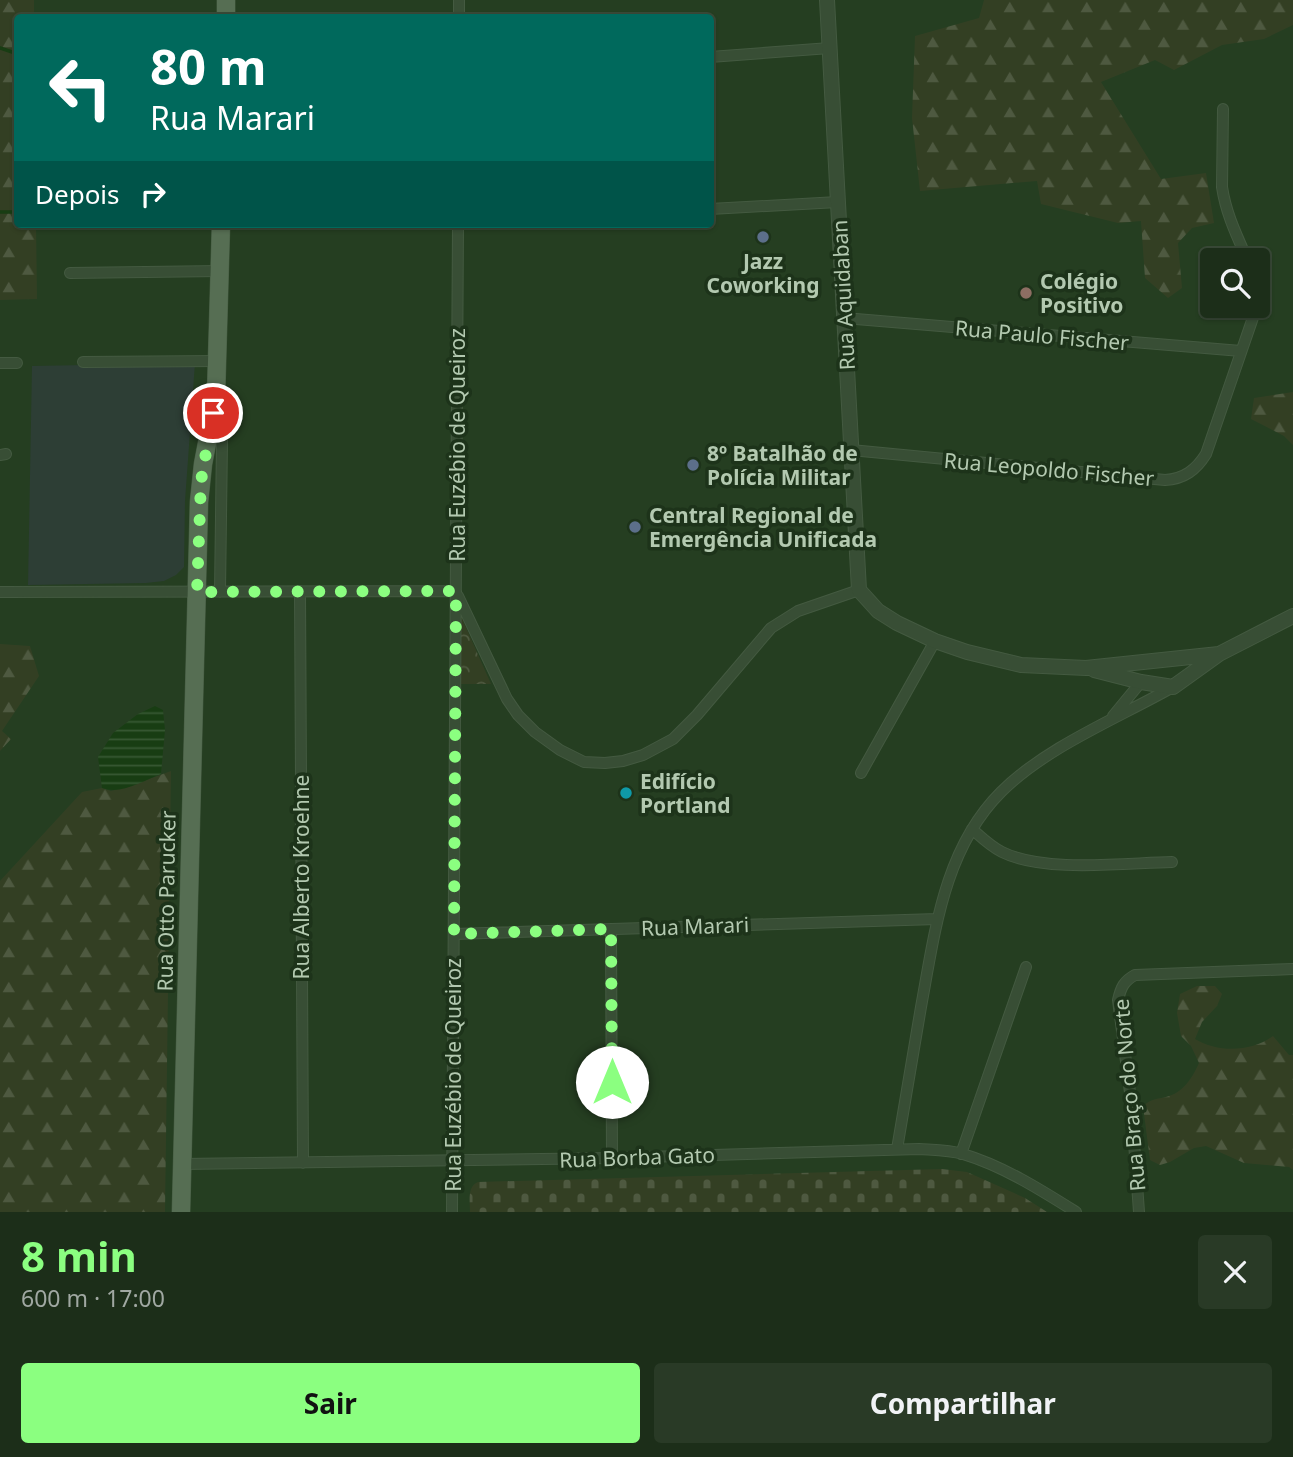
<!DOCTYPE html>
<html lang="pt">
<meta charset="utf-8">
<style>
body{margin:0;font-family:"Noto Sans",sans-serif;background:#293a26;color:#f1f3f6;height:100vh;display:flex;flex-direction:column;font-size:26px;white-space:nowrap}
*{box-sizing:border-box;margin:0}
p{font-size:23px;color:#a0a8a2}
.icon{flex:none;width:38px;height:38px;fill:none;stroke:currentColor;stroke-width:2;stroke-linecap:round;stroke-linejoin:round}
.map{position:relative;height:1212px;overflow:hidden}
.details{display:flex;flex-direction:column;background:#1c2e19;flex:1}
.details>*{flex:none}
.hud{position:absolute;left:14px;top:14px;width:700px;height:214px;border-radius:7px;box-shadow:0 2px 5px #0004,0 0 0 2px #3a4a38;background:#00695c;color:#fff;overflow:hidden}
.buttons{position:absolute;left:1200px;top:248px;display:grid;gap:14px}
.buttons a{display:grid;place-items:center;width:70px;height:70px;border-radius:7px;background:#1c2e19;box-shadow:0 2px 5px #0004,0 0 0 2px #3a4a38;font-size:35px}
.pin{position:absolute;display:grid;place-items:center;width:60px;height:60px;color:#fff;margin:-30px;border:4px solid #fff;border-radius:50%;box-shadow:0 2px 7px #0007}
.me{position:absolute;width:77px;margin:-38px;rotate:0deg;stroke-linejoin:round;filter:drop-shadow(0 0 5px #0008)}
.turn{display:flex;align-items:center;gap:24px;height:147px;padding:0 21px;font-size:32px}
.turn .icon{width:91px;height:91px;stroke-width:2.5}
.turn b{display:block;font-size:49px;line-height:60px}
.then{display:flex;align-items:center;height:66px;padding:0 21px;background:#0003;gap:14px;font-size:26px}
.round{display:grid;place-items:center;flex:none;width:74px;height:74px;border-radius:7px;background:#293a26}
.headline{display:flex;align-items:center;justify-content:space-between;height:119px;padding:0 21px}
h1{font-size:42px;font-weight:700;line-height:52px;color:#8bff80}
.button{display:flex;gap:14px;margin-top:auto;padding:14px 21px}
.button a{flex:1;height:80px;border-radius:7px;background:#8bff80;color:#111;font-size:28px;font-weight:700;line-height:80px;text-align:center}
.button a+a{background:#293a26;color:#f1f3f6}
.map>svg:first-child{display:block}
.medical{fill:#2d3e35}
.forest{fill:url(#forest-firs)}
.cemetery{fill:url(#cemetery-stones)}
.park{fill:url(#park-crowns)}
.water{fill:url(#water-rules)}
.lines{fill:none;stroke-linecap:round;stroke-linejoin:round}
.stream{stroke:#183d13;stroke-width:3.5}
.minor-casing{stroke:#445a41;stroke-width:12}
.tertiary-casing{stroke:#445a41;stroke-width:16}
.primary-casing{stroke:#445a41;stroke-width:19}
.minor{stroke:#384e35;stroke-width:10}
.tertiary{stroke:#384e35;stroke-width:14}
.primary{stroke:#566e53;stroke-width:18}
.route{stroke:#8bff80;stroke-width:12;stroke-dasharray:0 21.6}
.service-dot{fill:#5c6f8a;stroke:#1d331a;stroke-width:2.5}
.education-dot{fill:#8d6e63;stroke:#1d331a;stroke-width:2.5}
.culture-dot{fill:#0f9aa8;stroke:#1d331a;stroke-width:2.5}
.labels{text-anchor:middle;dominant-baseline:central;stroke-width:7;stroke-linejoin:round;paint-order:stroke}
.poi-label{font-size:21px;font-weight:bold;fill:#b3c9b0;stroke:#1d331a;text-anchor:start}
.street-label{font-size:21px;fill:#b3c9b0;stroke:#1d331a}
</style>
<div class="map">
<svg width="1293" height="1212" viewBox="0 0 1293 1212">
<defs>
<pattern id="forest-firs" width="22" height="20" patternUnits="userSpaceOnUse" patternTransform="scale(1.75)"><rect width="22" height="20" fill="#333f23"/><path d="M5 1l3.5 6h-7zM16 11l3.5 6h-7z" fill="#4e5940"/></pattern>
<pattern id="cemetery-stones" width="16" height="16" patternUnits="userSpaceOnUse" patternTransform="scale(1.75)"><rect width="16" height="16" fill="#333f23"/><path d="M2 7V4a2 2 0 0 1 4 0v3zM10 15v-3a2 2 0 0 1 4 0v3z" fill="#4e5940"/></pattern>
<pattern id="park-crowns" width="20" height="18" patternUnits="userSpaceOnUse" patternTransform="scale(1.75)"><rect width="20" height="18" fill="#333f23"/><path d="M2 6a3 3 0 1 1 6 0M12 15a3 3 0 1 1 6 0" fill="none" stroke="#4e5940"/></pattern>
<pattern id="water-rules" width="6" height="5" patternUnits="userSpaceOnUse" patternTransform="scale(1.75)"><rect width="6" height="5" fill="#183d13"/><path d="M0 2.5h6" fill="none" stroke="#375833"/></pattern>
</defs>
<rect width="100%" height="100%" fill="#253e21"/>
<path class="medical" d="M195 363 185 501 184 567 176 575 164 581 146 583 28 585 32 366Z"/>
<path class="forest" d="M0 0H34V17L18 18V224H36L37 299 0 300Z
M984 0H1293V25L1264 39 1222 45 1174 70 1155 60 1101 82 1161 179 1206 173 1214 223 1192 228 1178 243 1182 288 1168 298 1145 278 1141 221 1118 223 1041 204 1037 181 920 191 912 118 915 36 979 18Z
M1293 392V445L1284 436 1251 419 1254 398Z
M0 644 30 646 39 676 2 731 11 739 0 751Z
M171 771 165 1212H0V881L82 792 102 788 111 791 130 786Z
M1197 986H1215L1222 994 1217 1006 1202 1022 1195 1039C1218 1053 1252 1052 1273 1036L1289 1055H1293V1170L1289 1167 1244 1163 1206 1146 1194 1148 1170 1162 1160 1165 1150 1160 1143 1106C1154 1097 1157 1100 1169 1096 1185 1091 1193 1076 1199 1063L1191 1046 1181 1036 1177 1013 1180 994Z"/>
<path class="cemetery" d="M942 1169 967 1172 1025 1198 1047 1212H470C470 1202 467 1186 478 1182Z"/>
<path class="park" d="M460 614 491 684H460Z"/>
<path class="water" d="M155 706 163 710 165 730 161 774C143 781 121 795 102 788L98 757 113 733 138 714Z"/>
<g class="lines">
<path class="stream" d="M0 48 18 54
M0 212H14"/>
<g class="minor-casing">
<path id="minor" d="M459 18V0
M710 57 830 48
M1223 109 1222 187C1226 214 1237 236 1248 261
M710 209 838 202
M70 273 220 271
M1258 289V301
M844 318 1241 351
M83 362 218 361
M0 363H17
M218 409 222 441 220 592
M851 450 1165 480C1184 479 1196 470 1206 454L1257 306
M0 455 6 454
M300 591 303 1163
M0 592 456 591
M458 596 507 699 518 715 535 732 560 750 584 762 605 763 623 761 643 755 673 739 697 715 771 628 798 611 859 590
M1113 716 1141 682
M861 773 935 641
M972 829C981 837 990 846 1002 852 1044 873 1124 863 1172 862
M611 929 612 1158
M454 934 937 919
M897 1149C905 1102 913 1054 921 1007 935 931 944 849 1001 792 1046 747 1118 718 1173 687
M961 1154 1026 967
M182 1164 612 1158 919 1149C933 1150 949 1150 963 1154 1003 1166 1041 1190 1076 1212
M452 1212 458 224
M1139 1212 1131 1100 1118 1000C1121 987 1124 981 1135 975L1293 969"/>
</g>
<g class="tertiary-casing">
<path id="tertiary" d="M827 0 859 590 878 611 897 623 935 641 967 652 1021 665 1086 668 1219 654
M1094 670 1141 682 1173 687 1219 654 1293 616"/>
</g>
<g class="primary-casing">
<path id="primary" d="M226 18V0
M181 1212 199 502 203 464 216 396 221 224"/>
</g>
<use href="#minor" class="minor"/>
<use href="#tertiary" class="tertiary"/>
<use href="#primary" class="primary"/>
</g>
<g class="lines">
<path class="route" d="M213 413 201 481 197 592 456 591 454 934 611 929 612 1082"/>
</g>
<g class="service-dot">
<circle cx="763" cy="237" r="7"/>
<circle cx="693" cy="465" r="7"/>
<circle cx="635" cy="527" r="7"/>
</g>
<circle class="education-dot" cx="1026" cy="293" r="7"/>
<circle class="culture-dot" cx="626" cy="793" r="7"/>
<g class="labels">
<g class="poi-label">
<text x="763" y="261" text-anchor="middle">Jazz<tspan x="763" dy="24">Coworking</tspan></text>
<text x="1040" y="281">Colégio<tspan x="1040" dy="24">Positivo</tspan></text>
<text x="707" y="453">8º Batalhão de<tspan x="707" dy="24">Polícia Militar</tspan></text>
<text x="649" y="515">Central Regional de<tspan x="649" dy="24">Emergência Unificada</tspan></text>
<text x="640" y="781">Edifício<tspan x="640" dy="24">Portland</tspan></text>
</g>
<g class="street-label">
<text transform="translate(843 295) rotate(-93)">Rua Aquidaban</text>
<text transform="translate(1042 335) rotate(5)">Rua Paulo Fischer</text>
<text transform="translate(457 445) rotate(-90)">Rua Euzébio de Queiroz</text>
<text transform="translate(1049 469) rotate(5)">Rua Leopoldo Fischer</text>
<text transform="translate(301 877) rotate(-90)">Rua Alberto Kroehne</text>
<text transform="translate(166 901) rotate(-89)">Rua Otto Parucker</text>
<text transform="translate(695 926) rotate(-2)">Rua Marari</text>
<text transform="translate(453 1075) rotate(-90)">Rua Euzébio de Queiroz</text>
<text transform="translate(1129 1095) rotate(-95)">Rua Braço do Norte</text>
<text transform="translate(637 1157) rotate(-2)">Rua Borba Gato</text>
</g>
</g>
</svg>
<div class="buttons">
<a><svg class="icon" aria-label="search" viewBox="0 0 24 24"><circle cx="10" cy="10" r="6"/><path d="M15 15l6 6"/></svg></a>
</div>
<div class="pin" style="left:213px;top:413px;background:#d93025"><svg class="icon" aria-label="arrive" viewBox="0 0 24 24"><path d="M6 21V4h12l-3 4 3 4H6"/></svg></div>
<svg class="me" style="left:612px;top:1082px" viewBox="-20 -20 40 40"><circle r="19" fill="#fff"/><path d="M0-13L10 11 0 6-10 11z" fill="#8bff80"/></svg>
<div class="hud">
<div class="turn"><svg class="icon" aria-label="left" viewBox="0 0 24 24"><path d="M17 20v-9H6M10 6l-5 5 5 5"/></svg><div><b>80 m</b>Rua Marari</div></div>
<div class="then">Depois<svg class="icon" aria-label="right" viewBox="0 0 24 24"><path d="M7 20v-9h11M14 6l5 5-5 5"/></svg></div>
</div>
</div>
<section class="details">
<div class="headline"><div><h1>8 min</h1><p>600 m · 17:00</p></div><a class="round"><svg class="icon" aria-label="close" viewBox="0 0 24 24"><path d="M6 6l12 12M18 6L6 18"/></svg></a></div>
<div class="button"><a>Sair</a><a>Compartilhar</a></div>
</section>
